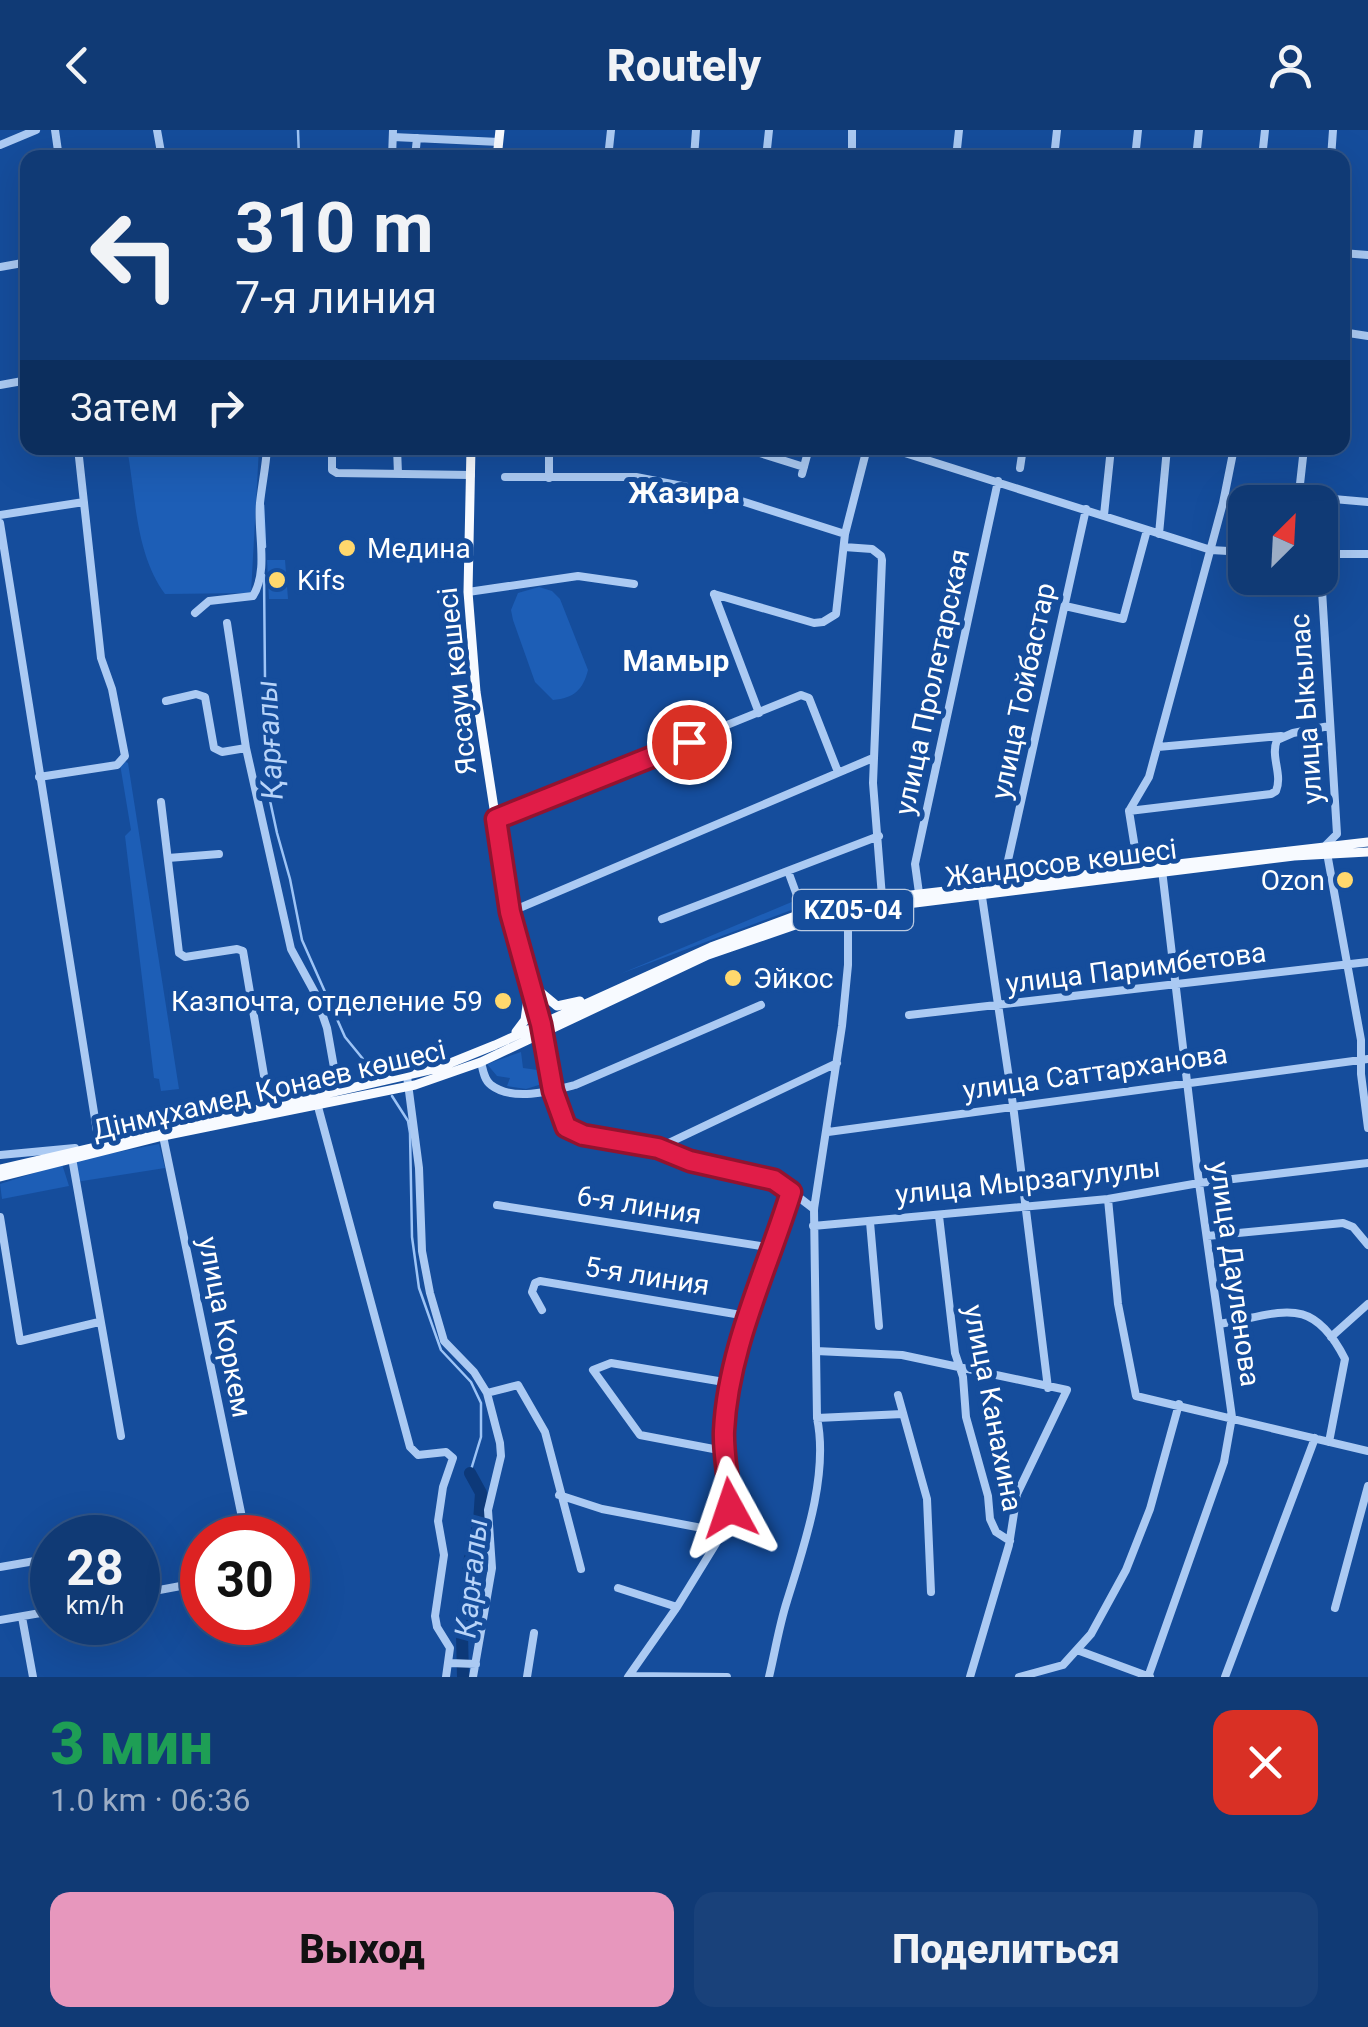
<!DOCTYPE html>
<html lang="ru">
<meta charset="utf-8">
<style>
body{margin:0;font-family:Roboto,sans-serif;background:#19417a;color:#f1f3f6;height:100vh;display:flex;flex-direction:column;font-size:38px;white-space:nowrap}
*{box-sizing:border-box;margin:0}
p{font-size:32px;color:#9cadc5}
.icon{flex:none;width:55px;height:55px;fill:none;stroke:currentColor;stroke-width:2;stroke-linecap:round;stroke-linejoin:round}
.map{position:relative;height:1547px;overflow:hidden}
.drawer{display:flex;flex-direction:column;background:#103a75;flex:1}
.drawer>*{flex:none}
.hud{position:absolute;left:20px;top:20px;width:1330px;height:305px;border-radius:20px;box-shadow:0 10px 40px #0002,0 0 0 2px #305487;background:#103a75;color:#f1f3f6;overflow:hidden}
.needle{width:65px;rotate:24deg}
.fabs{position:absolute;left:1228px;top:355px;display:grid;gap:20px}
.fabs a{display:grid;place-items:center;width:110px;height:110px;border-radius:20px;background:#103a75;box-shadow:0 10px 40px #0002,0 0 0 2px #305487;font-size:50px}
.speed{position:absolute;left:30px;top:1385px;display:flex;gap:20px;font-size:50px;font-weight:700;text-align:center}
.speed>*{display:grid;place-content:center;width:130px;height:130px;border-radius:50%;background:#103a75;box-shadow:0 10px 40px #0002,0 0 0 2px #305487;line-height:1}
.speed small{font-size:25px;font-weight:400}
.speed .limit{border:15px solid #d22;background:#fff;color:#111}
.pin{position:absolute;display:grid;place-items:center;width:85px;height:85px;color:#fff;margin:-42px;border:5px solid #fff;border-radius:50%;box-shadow:0 2px 10px #0007}
.me{position:absolute;width:110px;margin:-55px;rotate:355deg;stroke-linejoin:round;filter:drop-shadow(0 0 8px #0008)}
.turn{display:flex;align-items:center;gap:35px;height:210px;padding:0 50px;font-size:45px}
.turn .icon{width:130px;height:130px;stroke-width:2.5}
.turn b{display:block;font-size:70px;line-height:85px}
.then{display:flex;align-items:center;height:95px;padding:0 50px;background:#0003;gap:20px;font-size:38px}
.round{display:grid;place-items:center;flex:none;width:105px;height:105px;border-radius:20px;background:#19417a}
.summary{display:flex;align-items:center;justify-content:space-between;height:170px;padding:0 50px}
h1{font-size:60px;font-weight:800;line-height:75px;color:#1e9e55}
.primary-button{display:flex;gap:20px;margin-top:auto;padding:20px 50px}
.primary-button a{flex:1;height:115px;border-radius:20px;background:#e797bd;color:#111;font-size:40px;font-weight:800;line-height:115px;text-align:center}
.primary-button a+a{background:#19417a;color:#f1f3f6}
header{display:flex;justify-content:space-between;align-items:center;height:130px;padding:0 50px;background:#103a75;font-size:45px;font-weight:800}
.map>svg:first-child{display:block}
.green{fill:#1d5eb6}
.lines{fill:none;stroke-linecap:round;stroke-linejoin:round}
.stream{stroke:#9dc4f6;stroke-width:2.5}
.river{stroke:#0d3979;stroke-width:12}
.minor{stroke:#abcaf3;stroke-width:8}
.major{stroke:#f7faff;stroke-width:9}
.route-casing{stroke:#92132f;stroke-width:25}
.route{stroke:#e11d48;stroke-width:18}
.poi-dot{fill:#ffd86d;stroke:#154d9c;stroke-width:4}
.labels{text-anchor:middle;dominant-baseline:central;stroke-width:10;stroke-linejoin:round;paint-order:stroke}
.shield{fill:#154d9c;stroke:#b9cae1;stroke-width:2.5}
.shield-label{font-size:25px;font-weight:bold;fill:#fff}
.poi-label{font-size:28px;fill:#fff;stroke:#154d9c;text-anchor:start}
.street-label{font-size:28px;fill:#fff;stroke:#154d9c}
.neighbourhood-label{font-size:30px;font-weight:bold;fill:#fff;stroke:#154d9c}
.water-label{font-size:30px;font-style:italic;fill:#b8d4f9;stroke:#154d9c}
</style>
<header><svg class="icon" aria-label="back" viewBox="0 0 24 24"><path d="M15 5l-7 7 7 7"/></svg>Routely<svg class="icon" aria-label="person" viewBox="0 0 24 24"><circle cx="12" cy="8" r="4"/><path d="M4 21q1-7 8-7t8 7"/></svg></header>
<div class="map">
<svg width="1368" height="1547" viewBox="0 0 1368 1547">
<rect width="100%" height="100%" fill="#154d9c"/>
<path class="green" d="M127 318H259L251 463 165 464C135 423 136 367 127 318Z
M267 430H285L288 469H269Z
M539 457 552 461 560 469 588 540C583 560 574 568 553 570L535 552 513 490 511 480 518 463Z
M124 631 128 633 179 959 161 961 159 949 154 948 125 706 131 700 120 634Z
M794 771V779L620 844Z
M521 922 523 938 545 941 542 954 526 959 507 956 510 948 497 946 487 934Z
M159 1014 165 1038 76 1052 72 1031Z
M62 1034 69 1056 2 1069 0 1054Z"/>
<g class="lines">
<path class="stream" d="M298 0 299 28
M263 375 265 417
M264 445 266 652 277 703 290 749 302 810 345 907 372 940
M392 966 408 991 410 1003 412 1107 419 1158 441 1220 471 1252 481 1273V1307L470 1343"/>
<path class="river" d="M463 1547 462 1504 469 1462 468 1436 479 1392 481 1363 470 1343"/>
<path class="minor" d="M55 0 59 28
M157 0 162 28
M393 7 499 12
M0 15 36 0
M280 28 287 26
M392 28 393 0
M415 28 417 8
M608 28 611 0
M694 28 696 0
M766 28 769 0
M852 28V0
M956 28 959 0
M1054 28 1057 0
M1135 28 1138 0
M1196 28 1199 0
M1262 28 1265 0
M1331 28 1333 0
M1342 123 1368 125
M0 137 28 132
M1342 202 1368 206
M0 255 28 250
M332 318V340L337 343 471 345
M397 318 398 344
M744 318 804 337
M889 318 1211 420 1245 422
M1020 338 1023 318
M802 344 809 318
M505 347H636L713 362 845 404
M549 348V318
M1299 366 1368 372
M1298 372 1304 318
M0 385 84 372
M1104 385 1111 318
M0 393 99 1014
M1159 404 1167 318
M844 417 872 419 881 426 882 430 873 653 882 767
M1320 424H1368
M1320 428 1337 704 1326 715 1327 723 1361 910V944L1368 998
M468 462 578 446 634 454
M714 464 814 493 823 492 836 484 845 404 867 318
M714 464 759 583
M1065 476 1123 489 1147 400
M195 483 209 471 253 466C269 440 257 402 260 373 262 354 266 336 267 318
M166 571 196 564 205 567 214 618 222 622 246 618 227 493
M1158 617 1281 606
M246 618 291 819 315 863 327 898 338 960
M39 647 117 635 125 626 112 559 101 528 78 318
M161 672 179 823 185 827 237 819 243 821 269 975
M1129 681 1271 664 1276 661C1283 644 1270 627 1277 610L1293 603 1329 596
M495 689 801 565 809 568 838 642
M168 728 219 724
M1138 737 1129 681 1149 647 1223 373 1234 318
M788 741 803 782
M1003 753 1086 379
M981 760 1013 975 1048 1258
M919 763 915 734 998 351
M510 782 873 628
M662 789 879 706
M909 885 1368 832
M542 901 553 961 563 991 575 1003 658 1018 689 1031 775 1049 814 1079
M481 932C483 940 484 950 491 955 513 972 552 961 575 955L761 875
M407 946 419 1038 422 1121 430 1163 444 1211 474 1242 487 1263 500 1313 501 1326 488 1380 492 1438 473 1547
M317 973 410 1317 418 1325 446 1322 453 1328 443 1357 438 1391 444 1425 435 1486 437 1497 450 1518 446 1547
M828 1002 1368 929
M163 1006 244 1397
M658 1018 837 933
M0 1025 75 1018
M72 1028 121 1306
M1108 1069 1118 1174 1136 1266 1368 1321
M497 1075 774 1118
M939 1086 955 1223 963 1247 966 1287 988 1366 990 1389 996 1402 1010 1411
M0 1087 20 1211 99 1192
M870 1092 879 1196
M813 1096 1108 1069 1199 1053 1368 1033
M1207 1106 1343 1093 1353 1097 1368 1115
M542 1180 532 1162 535 1153 540 1151 747 1186
M1219 1194C1281 1184 1311 1162 1345 1229L1329 1312
M1331 1207 1368 1174
M816 1221 902 1225 1067 1260 1017 1364 1009 1415 970 1547
M487 1263 518 1255 545 1302 581 1439
M898 1265 927 1369 931 1462
M817 1288 903 1284
M724 1321 640 1305 593 1240 611 1233 730 1253
M559 1365 602 1379 723 1402
M138 1413 142 1412
M0 1437 52 1428
M618 1458 677 1477
M138 1464 202 1452
M1335 1478 1368 1356
M22 1487 33 1547
M0 1490 52 1481
M1077 1520 1150 1547
M450 1533 476 1534
M629 1546 727 1547
M527 1547 534 1503
M628 1547 677 1477 728 1394 730 1360 724 1301 730 1253 747 1186 774 1118 791 1062
M769 1547C775 1522 779 1496 787 1471 804 1416 829 1345 817 1288L814 1079 842 896 848 835V770
M1019 1547 1063 1535 1091 1504 1126 1440 1150 1379 1179 1274
M1148 1547 1224 1332 1232 1287 1199 1053 1162 740
M1225 1547 1315 1308"/>
<path class="major" d="M497 28 500 0
M471 318 468 462 476 562 510 782 541 894
M533 856 557 876 580 871
M516 902 525 890 529 861
M0 1039 438 938 495 915 711 817 825 775 1368 712
M0 1047 163 1006 415 955 481 932 708 825 827 784 1294 726 1368 722"/>
</g>
<g class="lines">
<g class="route-casing">
<path id="route" d="M689 612 496 689 510 782 541 894 553 961 566 997 583 1005 658 1018 690 1031 774 1050 791 1062C767 1140 728 1218 724 1301 723 1327 730 1353 730 1378"/>
</g>
<use href="#route" class="route"/>
</g>
<g class="poi-dot">
<circle cx="347" cy="418" r="10"/>
<circle cx="277" cy="450" r="10"/>
<circle cx="1345" cy="750" r="10"/>
<circle cx="733" cy="848" r="10"/>
<circle cx="503" cy="871" r="10"/>
</g>
<g class="labels">
<rect class="shield" x="793" y="760" width="120" height="40" rx="8"/>
<g class="shield-label">
<text x="853" y="780">KZ05-04</text>
</g>
<g class="poi-label">
<text x="367" y="418">Медина</text>
<text x="297" y="450">Kifs</text>
<text x="1325" y="750" text-anchor="end">Ozon</text>
<text x="753" y="848">Эйкос</text>
<text x="483" y="871" text-anchor="end">Казпочта, отделение 59</text>
</g>
<g class="street-label">
<text transform="translate(457 551) rotate(-96)">Яссауи көшесі</text>
<text transform="translate(932 552) rotate(-78)">улица Пролетарская</text>
<text transform="translate(1023 561) rotate(-78)">улица Тойбастар</text>
<text transform="translate(1306 579) rotate(-94)">улица Ыкылас</text>
<text transform="translate(1061 733) rotate(-7)">Жандосов көшесі</text>
<text transform="translate(1136 838) rotate(-7)">улица Паримбетова</text>
<text transform="translate(1095 942) rotate(-8)">улица Саттарханова</text>
<text transform="translate(269 960) rotate(-13)">Дінмұхамед Қонаев көшесі</text>
<text transform="translate(1028 1051) rotate(-6)">улица Мырзагулулы</text>
<text transform="translate(639 1075) rotate(9)">6-я линия</text>
<text transform="translate(1235 1144) rotate(82)">улица Дауленова</text>
<text transform="translate(647 1146) rotate(9)">5-я линия</text>
<text transform="translate(225 1197) rotate(79)">улица Коркем</text>
<text transform="translate(993 1278) rotate(79)">улица Канахина</text>
</g>
<g class="neighbourhood-label">
<text x="684" y="362">Жазира</text>
<text x="676" y="530">Мамыр</text>
</g>
<g class="water-label">
<text transform="translate(269 610) rotate(-93)">Қарғалы</text>
<text transform="translate(471 1448) rotate(-84)">Қарғалы</text>
</g>
</g>
</svg>
<div class="fabs">
<a><svg class="needle" viewBox="-14 -14 28 28"><path d="M0-13l5 13h-10z" fill="#e53935"/><path d="M0 13l5-13h-10z" fill="#9cadc5"/></svg></a>
</div>
<div class="speed"><div>28<small>km/h</small></div><div class="limit">30</div></div>
<div class="pin" style="left:689px;top:612px;background:#d93025"><svg class="icon" aria-label="arrive" viewBox="0 0 24 24"><path d="M6 21V4h12l-3 4 3 4H6"/></svg></div>
<svg class="me" style="left:730px;top:1378px" viewBox="-20 -20 40 40"><path d="M0-17L14 15 0 8-14 15z" fill="#e11d48" stroke="#fff" stroke-width="4"/></svg>
<div class="hud">
<div class="turn"><svg class="icon" aria-label="left" viewBox="0 0 24 24"><path d="M17 20v-9H6M10 6l-5 5 5 5"/></svg><div><b>310 m</b>7-я линия</div></div>
<div class="then">Затем<svg class="icon" aria-label="right" viewBox="0 0 24 24"><path d="M7 20v-9h11M14 6l5 5-5 5"/></svg></div>
</div>
</div>
<section class="drawer">
<div class="summary"><div><h1>3 мин</h1><p>1.0 km · 06:36</p></div><a class="round" style="background:#d93025;color:#fff"><svg class="icon" aria-label="close" viewBox="0 0 24 24"><path d="M6 6l12 12M18 6L6 18"/></svg></a></div>
<div class="primary-button"><a>Выход</a><a>Поделиться</a></div>
</section>
